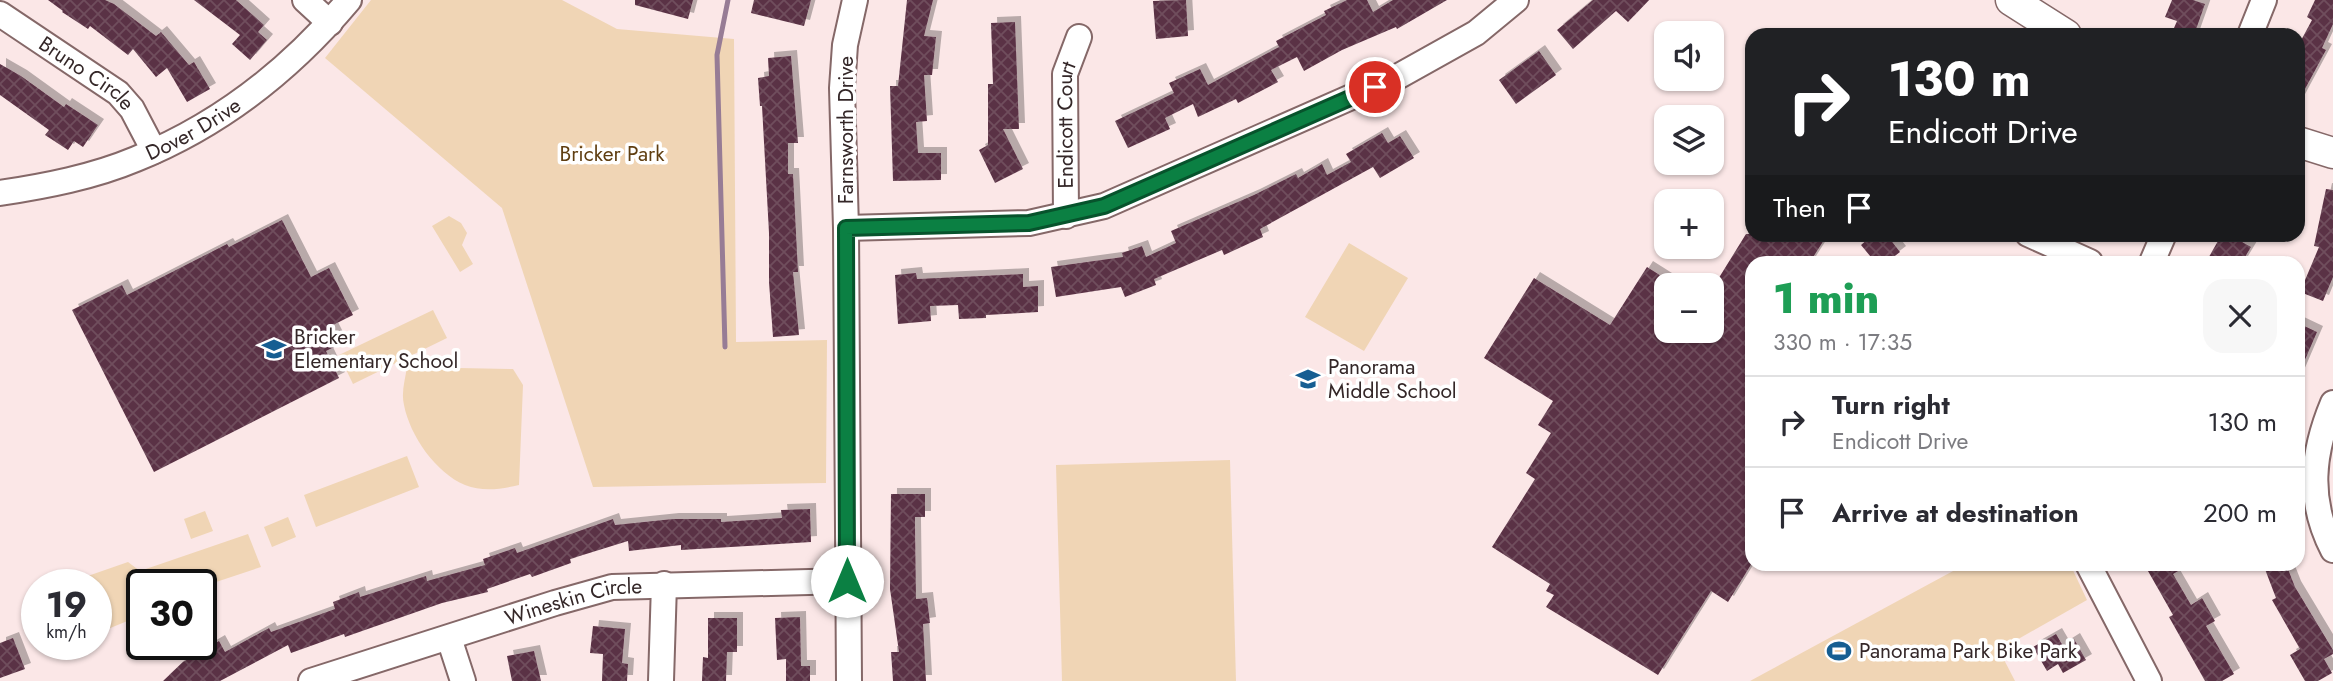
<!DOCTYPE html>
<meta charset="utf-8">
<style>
body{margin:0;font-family:Jost,sans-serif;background:#f7f7f7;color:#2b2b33;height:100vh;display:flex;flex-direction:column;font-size:26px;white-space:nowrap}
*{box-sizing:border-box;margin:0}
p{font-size:23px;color:#7c7c81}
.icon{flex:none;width:38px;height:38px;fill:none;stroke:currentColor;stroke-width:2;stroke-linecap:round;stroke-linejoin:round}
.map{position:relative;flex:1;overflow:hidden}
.details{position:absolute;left:1745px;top:256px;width:560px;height:315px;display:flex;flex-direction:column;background:#fff;border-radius:21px;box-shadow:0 2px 5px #0004}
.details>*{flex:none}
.banner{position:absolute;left:1745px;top:28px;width:560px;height:214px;border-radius:21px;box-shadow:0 2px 5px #0004;background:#202124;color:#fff;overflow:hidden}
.buttons{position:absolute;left:1654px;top:21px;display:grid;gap:14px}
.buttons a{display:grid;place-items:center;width:70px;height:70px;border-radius:14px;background:#fff;box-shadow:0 2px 5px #0004;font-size:35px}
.speed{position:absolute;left:21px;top:569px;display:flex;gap:14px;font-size:35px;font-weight:700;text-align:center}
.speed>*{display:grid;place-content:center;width:91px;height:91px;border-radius:50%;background:#fff;box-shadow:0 2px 5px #0004;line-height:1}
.speed small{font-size:18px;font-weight:400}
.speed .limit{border:4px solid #111;border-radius:10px;background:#fff;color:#111}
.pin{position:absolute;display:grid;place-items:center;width:60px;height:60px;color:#fff;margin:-30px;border:4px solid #fff;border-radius:50%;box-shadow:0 2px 7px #0007}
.me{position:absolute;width:77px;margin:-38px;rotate:0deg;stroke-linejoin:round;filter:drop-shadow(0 0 5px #0008)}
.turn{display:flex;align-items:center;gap:24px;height:147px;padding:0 28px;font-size:32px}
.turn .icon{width:91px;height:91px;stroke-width:2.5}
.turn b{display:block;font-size:49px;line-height:60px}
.then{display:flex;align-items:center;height:66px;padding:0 28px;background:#0003;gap:14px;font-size:26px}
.round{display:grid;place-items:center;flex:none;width:74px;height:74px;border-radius:21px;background:#f7f7f7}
.summary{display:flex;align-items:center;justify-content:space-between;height:119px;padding:0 28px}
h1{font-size:42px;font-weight:800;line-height:52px;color:#1e9e55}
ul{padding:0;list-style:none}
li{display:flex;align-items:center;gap:21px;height:91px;padding:0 28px;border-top:2px solid #e1e1e2}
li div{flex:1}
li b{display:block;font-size:26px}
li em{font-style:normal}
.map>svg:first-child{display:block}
.park{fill:#f0d5b5}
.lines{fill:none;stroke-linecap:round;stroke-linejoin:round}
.stream{stroke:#977c95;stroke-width:5}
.building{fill:url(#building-cross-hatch);filter:url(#shadow)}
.minor-casing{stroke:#856868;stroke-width:28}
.major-casing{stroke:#856868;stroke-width:33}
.minor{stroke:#fff;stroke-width:24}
.major{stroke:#fff;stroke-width:30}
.route-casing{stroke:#07532c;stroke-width:18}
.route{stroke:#0b8043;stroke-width:12}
.labels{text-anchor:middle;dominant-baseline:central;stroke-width:7;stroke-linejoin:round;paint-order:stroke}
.street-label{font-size:21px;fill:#342728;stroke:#fff}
.park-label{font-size:21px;fill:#5f3e11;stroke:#fff}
.poi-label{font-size:21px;fill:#342728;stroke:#fff;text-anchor:start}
</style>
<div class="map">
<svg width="2333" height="681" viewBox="0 0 2333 681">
<defs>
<pattern id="building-cross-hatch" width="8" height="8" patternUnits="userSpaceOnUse" patternTransform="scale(1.75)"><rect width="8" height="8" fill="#5a3245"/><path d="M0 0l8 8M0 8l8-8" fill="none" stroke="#6f4e5d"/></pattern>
<filter id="shadow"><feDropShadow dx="6" dy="-6" stdDeviation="0" flood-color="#0004"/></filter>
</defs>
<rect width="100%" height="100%" fill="#fbe7e7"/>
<path class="park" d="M371 0H562L617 29 734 39 736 342 827 340 826 483 593 487 502 208 325 58Z
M449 216 461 223 467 233 462 245 473 264 460 272 432 226Z
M1349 243 1408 278 1364 351 1305 317Z
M433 310 447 338 353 384 339 355Z
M407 367 513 369 523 385 519 485C501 489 483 492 465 485 436 473 410 436 404 405 401 393 405 380 407 367Z
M407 456 419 487 316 527 304 495Z
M1230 460 1236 681H1062L1056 465Z
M205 511 213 531 191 539 184 519Z
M288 517 296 537 272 547 264 527Z
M248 534 261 567 201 587V584H142V615L103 631 96 615V584H84L82 578 128 562 140 571Z
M1966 564H2070L2087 600 1999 650 2015 681H1750Z"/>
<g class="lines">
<path class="stream" d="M725 347 717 55 728 0"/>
</g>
<path class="building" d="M48 0H105L114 4 156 36 161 32 189 65 194 62 210 89 187 102 167 68 156 77 133 49 128 55 90 26 88 29 62 12 63 11Z
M194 0H236L264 25 258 32 267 40 250 60 232 44 240 35Z
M635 0H693L688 19 635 5Z
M754 0H811L804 26 751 13Z
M907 0H933L924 36 936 37 932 75H924L927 121 916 122 918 153H941V180L893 181 890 86H898Z
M1186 0 1188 36 1156 39 1153 1Z
M1347 0H1367L1373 12 1393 0H1447L1397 29 1396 27 1342 50 1304 71 1297 57 1271 70 1278 82 1238 103 1236 99 1198 117 1193 104 1165 118 1170 129 1128 148 1115 121 1174 93 1169 83 1200 69 1208 85 1279 47 1276 41 1326 15 1324 11Z
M1593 0H1649L1628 22 1616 11 1573 49 1557 30Z
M2172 0H2193L2205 4 2194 35H2171L2177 21 2165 17Z
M2315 0H2333V24L2322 48 2326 50 2298 102V46L2312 20 2307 17Z
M1015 22 1019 129H1003L1023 169 995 183 979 150 988 145V84H993L991 23Z
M1539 51 1556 75 1516 104 1499 80Z
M791 56 798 143H788V174H793L798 272H793L799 335 773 337 769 282V233L762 106H760L758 78 769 76 768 58Z
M0 64 21 76 64 107 66 104 98 125 83 147 74 141 68 150 45 135 49 130 0 95Z
M1382 133 1388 143 1400 136 1414 158 1380 178 1373 167 1260 229 1263 237 1224 255 1222 250 1154 279 1156 285 1125 297 1121 287 1056 297 1051 267 1123 257 1122 253 1142 246 1146 257 1176 243 1171 231 1254 195 1296 174 1298 178 1322 164 1327 175 1351 162 1346 154Z
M2326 189 2333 190V277L2323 301 2300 292 2319 247 2314 246Z
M282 220 311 277 329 268 353 315 331 326 340 344 326 351 339 378 154 472 72 310 122 285 127 295 227 244 229 247Z
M1746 234H1816L1824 240 1810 262H1752V563L1728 602 1711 591 1658 675 1546 607 1554 595 1546 591 1550 584 1492 547 1535 479 1526 473 1551 433 1538 425 1553 401 1484 358 1534 278 1610 325 1647 267 1666 279V331H1712V289Z
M1874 234H1886L1900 252 1887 262H1875L1861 245Z
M2222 234H2228L2251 247 2242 262H2206Z
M916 273 917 279 1023 274V287L1038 286V312L986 315V318L959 319 958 305 930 306 931 321 898 324 895 275Z
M2298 323 2317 332 2298 376Z
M891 494H925V517H915V526L916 599 927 598 930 623 923 624 926 681H893L891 652H899L890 589Z
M810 509 811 542 681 550V545L629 551 628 541 570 559 571 563 532 577 530 574 487 589 488 592 442 603 345 637 344 634 291 653 288 645 220 681H163L183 662 219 641 225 652 269 628 271 632 335 609 333 602 359 592 360 597 426 576 427 581 485 565 483 559 515 548 517 553 613 519 615 525 673 519H721V522L782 518 781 510Z
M2144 564H2190L2173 574 2191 605 2202 598 2215 621 2206 626 2234 674 2222 681H2205L2169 617 2173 615Z
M2263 564H2286L2295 587 2333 650V654L2324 659 2332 673 2318 681H2305L2290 655 2300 649 2272 600 2276 598Z
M800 617 801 666H810V681H786V659L777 660 775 618Z
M708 618H737V652H727L726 681H702L703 657 708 658Z
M593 626 625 629 622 663 628 664 627 681H602L603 654 590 653Z
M2056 634 2063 646 2074 639 2086 660 2063 673 2058 664 2047 671 2033 647Z
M13 638 25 669 0 678V643Z
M534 651 541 681H512L507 656Z"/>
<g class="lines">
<g class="minor-casing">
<g id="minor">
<path d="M305 0 330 23"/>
<path id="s1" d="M0 14 118 93 132 109 154 151"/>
<path d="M2250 35 2264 0"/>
<path id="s2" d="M0 193C46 186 93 177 136 159 220 125 291 69 349 0"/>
<path id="s3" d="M1066 216 1065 74 1079 37"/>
<path d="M846 228 1029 223 1104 206 1399 76 1476 33 1516 0"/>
<path d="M2028 234 2090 262"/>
<path d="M2152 262 2164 234"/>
<path d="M2333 403C2312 453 2307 500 2333 550"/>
<path d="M2088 564 2149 681"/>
<path d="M449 638 463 681"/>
<path id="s4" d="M311 681 555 603 612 587 847 581"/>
<path d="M661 681 664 584"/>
<path d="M849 681 846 228 842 88 845 45 855 0"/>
</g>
</g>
<g class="major-casing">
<path id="major" d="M2011 0 2066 35
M2298 142 2333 153"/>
</g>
<use href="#minor" class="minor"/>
<use href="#major" class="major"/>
</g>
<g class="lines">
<g class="route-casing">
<path id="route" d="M847 581 846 228 1029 223 1104 206 1375 87"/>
</g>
<use href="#route" class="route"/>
</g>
<defs>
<g id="school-bare" transform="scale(1.89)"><path d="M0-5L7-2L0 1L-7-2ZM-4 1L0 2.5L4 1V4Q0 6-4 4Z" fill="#165e92" stroke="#fff" stroke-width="2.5" paint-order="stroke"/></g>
<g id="stadium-bare" transform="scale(1.89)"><path d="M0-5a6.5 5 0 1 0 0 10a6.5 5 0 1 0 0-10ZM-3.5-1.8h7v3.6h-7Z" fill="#165e92" stroke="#fff" stroke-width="2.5" paint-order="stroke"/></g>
</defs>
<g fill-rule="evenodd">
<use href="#school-bare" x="274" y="349"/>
<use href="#school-bare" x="1308" y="379"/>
<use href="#stadium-bare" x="1839" y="651"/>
</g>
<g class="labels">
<g class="street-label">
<text stroke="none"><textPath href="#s1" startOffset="105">Bruno Circle</textPath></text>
<text stroke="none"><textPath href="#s3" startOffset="91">Endicott Court</textPath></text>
<text stroke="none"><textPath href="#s2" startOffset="205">Dover Drive</textPath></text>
<text transform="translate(846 130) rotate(-90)">Farnsworth Drive</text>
<text stroke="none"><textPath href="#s4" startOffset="275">Wineskin Circle</textPath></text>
</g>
<g class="park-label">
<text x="612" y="154">Bricker Park</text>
</g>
<g class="poi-label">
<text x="294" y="337">Bricker<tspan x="294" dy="24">Elementary School</tspan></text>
<text x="1328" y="367">Panorama<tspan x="1328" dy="24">Middle School</tspan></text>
<text x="1859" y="651">Panorama Park Bike Park</text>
</g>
</g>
</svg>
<div class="buttons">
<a><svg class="icon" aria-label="sound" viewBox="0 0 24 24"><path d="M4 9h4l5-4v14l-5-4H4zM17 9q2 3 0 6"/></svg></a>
<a><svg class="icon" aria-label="layers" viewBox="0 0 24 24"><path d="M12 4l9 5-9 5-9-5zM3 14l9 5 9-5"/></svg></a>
<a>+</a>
<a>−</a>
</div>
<div class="speed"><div>19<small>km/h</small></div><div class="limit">30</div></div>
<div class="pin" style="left:1375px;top:87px;background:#d93025"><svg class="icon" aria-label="arrive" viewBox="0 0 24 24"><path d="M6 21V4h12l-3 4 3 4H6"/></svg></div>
<svg class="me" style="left:847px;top:581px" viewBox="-20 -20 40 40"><circle r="19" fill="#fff"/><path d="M0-13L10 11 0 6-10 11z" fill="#0b8043"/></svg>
<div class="banner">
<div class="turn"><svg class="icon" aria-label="right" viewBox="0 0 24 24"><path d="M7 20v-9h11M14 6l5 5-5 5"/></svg><div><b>130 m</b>Endicott Drive</div></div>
<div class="then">Then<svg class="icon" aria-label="arrive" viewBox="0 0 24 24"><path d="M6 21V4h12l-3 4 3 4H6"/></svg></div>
</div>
<section class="details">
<div class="summary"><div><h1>1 min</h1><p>330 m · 17:35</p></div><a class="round"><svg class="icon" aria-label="close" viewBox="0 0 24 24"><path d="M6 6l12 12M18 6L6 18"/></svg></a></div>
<ul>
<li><svg class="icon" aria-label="right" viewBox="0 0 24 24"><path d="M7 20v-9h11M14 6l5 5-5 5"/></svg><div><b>Turn right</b><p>Endicott Drive</p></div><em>130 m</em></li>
<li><svg class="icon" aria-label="arrive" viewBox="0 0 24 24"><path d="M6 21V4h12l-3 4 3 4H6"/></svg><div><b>Arrive at destination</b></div><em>200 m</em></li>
</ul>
</section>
</div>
